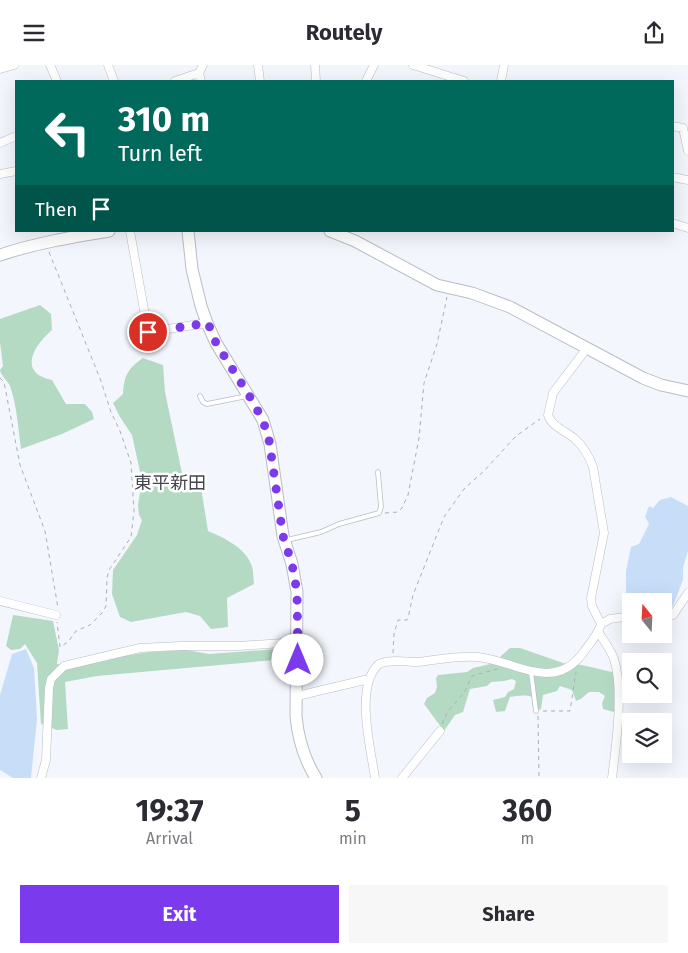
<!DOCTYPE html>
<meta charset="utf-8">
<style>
body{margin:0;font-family:"Fira Sans","Noto Sans JP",sans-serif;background:#f7f7f7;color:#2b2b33;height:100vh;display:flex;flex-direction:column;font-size:19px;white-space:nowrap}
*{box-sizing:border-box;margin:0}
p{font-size:16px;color:#7c7c81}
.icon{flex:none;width:28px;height:28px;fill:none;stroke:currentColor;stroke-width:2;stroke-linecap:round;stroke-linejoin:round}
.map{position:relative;height:713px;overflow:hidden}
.panel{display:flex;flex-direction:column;background:#fff;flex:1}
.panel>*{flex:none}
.guide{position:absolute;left:15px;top:15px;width:659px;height:152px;border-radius:0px;box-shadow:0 5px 20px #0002;background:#00695c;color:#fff;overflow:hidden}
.needle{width:32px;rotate:342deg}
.controls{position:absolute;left:622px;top:528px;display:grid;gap:10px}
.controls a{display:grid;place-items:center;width:50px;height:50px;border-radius:0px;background:#fff;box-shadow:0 5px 20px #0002;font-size:25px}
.pin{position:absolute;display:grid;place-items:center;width:42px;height:42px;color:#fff;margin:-21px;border:2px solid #fff;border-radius:50%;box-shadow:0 1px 5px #0007}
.me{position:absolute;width:55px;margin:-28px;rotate:0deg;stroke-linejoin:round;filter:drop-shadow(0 0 4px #0008)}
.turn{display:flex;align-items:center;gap:18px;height:105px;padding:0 20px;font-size:22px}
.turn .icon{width:65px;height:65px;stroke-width:2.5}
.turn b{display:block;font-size:35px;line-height:42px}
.then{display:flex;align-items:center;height:48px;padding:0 20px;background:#0003;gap:10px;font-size:19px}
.eta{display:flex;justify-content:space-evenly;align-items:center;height:85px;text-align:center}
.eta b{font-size:30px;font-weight:700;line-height:35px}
.primary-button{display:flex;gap:10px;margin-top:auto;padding:10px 20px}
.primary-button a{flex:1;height:58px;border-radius:0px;background:#7c3aed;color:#fff;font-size:20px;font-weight:700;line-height:58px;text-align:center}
.primary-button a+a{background:#f7f7f7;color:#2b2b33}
header{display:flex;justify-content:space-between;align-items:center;height:65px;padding:0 20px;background:#fff;font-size:22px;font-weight:700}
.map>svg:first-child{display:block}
.green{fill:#b5dac4}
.water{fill:#c8def8}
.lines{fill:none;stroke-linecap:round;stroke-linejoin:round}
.lane-casing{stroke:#babdc8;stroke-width:5.5}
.street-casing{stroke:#babdc8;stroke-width:9}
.secondary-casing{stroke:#babdc8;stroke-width:13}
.path{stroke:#acaeb4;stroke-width:1;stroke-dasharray:4 4;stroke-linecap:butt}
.lane{stroke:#fff;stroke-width:4}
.street{stroke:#fff;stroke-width:8}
.secondary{stroke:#fff;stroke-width:11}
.route{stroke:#7c3aed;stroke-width:9;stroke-dasharray:0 16.2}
.labels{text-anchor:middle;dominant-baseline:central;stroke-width:5;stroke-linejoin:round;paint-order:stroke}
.neighbourhood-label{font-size:18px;fill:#43464f;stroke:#fff}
</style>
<header><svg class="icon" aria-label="menu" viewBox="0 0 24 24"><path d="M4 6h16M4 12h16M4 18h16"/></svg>Routely<svg class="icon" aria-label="share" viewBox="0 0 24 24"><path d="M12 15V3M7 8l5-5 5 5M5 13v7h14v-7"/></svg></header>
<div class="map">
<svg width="688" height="713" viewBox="0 0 688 713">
<rect width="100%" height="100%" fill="#f4f6fd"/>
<path class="green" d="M40 240 51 249 52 265C34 280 17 308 52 315L66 339H85L92 347 94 354 62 369 21 384C18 363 17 341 10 321 7 315 1 311 0 305L3 301 0 277V254Z
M143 293 163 300 165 327 182 408 199 410 208 466C223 472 245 483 251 499 254 505 253 513 254 519L227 533 228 562 211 564 200 551 186 547 131 557 120 552 112 529 113 505 137 470 142 455 139 450 138 440 142 416 132 370 120 352 113 338 123 329C124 311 128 303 143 293Z
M13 550 53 556 59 585 57 599 76 602 106 594 148 587 186 585 209 589 278 584 274 595 97 611 65 617 68 664 57 665 41 659 37 598 25 579 20 584 11 585 6 581Z
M510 583H520L566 599 582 600 612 607 615 611 614 647 603 644 602 638 605 631 599 627H589L581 634 576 636 572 625 560 621 557 626 543 630 541 644 538 645 532 640V632C525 629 517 631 510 632L505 646 496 647 493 635 505 632 508 627 514 624 516 616 512 614 504 616 491 617 487 621 470 624 463 647 455 650 444 666 424 639 427 633 435 628 437 622 436 613 438 610 467 607 473 603 499 597 501 591Z"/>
<path class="water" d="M671 432 688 441V486L683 502V515L673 541 664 543V536H635L626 534V506L631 482 639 479 649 459 645 452 649 441 653 443 660 435Z
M26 584 34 603 37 654 31 713H13L0 705V630L12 589Z"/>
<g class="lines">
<g class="lane-casing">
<path id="lane" d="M200 331 203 337 207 339 247 331
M287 475 321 467 339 459 379 448 381 442 378 407
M531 607 536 646"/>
</g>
<g class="street-casing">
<path id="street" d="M50 0 57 16
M108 0 114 16
M258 0 260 16
M315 0 316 16
M413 0 464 16
M0 4 14 0
M175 16 199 8
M201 16 199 8 203 0
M366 16 374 0
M501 16 504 0
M672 61 683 63 688 86
M0 78 16 71
M0 109 16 106
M672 112 688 115
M672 158 688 163
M130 166 148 267 207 258
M0 536 56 550
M664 551 673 550 688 528
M601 559 610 554 631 551
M599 568C604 576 611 585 614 594 624 625 616 681 612 713
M297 631 369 614
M41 713 46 695 49 623 51 614 64 601 140 583 180 581H238L298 577
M375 713C371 684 354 621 379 599 390 594 405 597 417 597 437 595 457 590 478 592 516 596 553 628 583 588 590 578 598 570 601 559L592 541 591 533 604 468 593 402C589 391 584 382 575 374 566 366 552 362 548 350L553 328 587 283
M402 713 440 666"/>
</g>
<g class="secondary-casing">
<path id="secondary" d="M188 166 192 204 201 241 207 258 216 278 263 355 270 379 283 471 292 499 297 527 296 651C298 673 304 694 316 713
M330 166 355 176 437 220 472 228 510 242 643 313 661 320 688 326
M0 190C36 178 72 172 109 166"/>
</g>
<path class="path" d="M49 187 101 316 111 347 120 366 131 398 134 446 131 472 109 505 107 513 106 541 102 548 90 560 76 566 68 577 60 582 57 557
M0 313 4 317 20 400 45 466 58 543
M385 448 398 447 402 443 408 430 419 373 424 318 437 279 447 232
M393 588 394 569 398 555H407L408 553 413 530 444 452 464 424 484 406 516 371 540 354
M543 646H570L576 607
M538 651 539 713
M442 659 448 646 464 628 472 611 497 604"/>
<use href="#lane" class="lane"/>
<use href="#street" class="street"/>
<use href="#secondary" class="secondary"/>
</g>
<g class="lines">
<path class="route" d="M148 267 208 258 216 278 255 340 268 368 283 471 292 499 297 527 298 595"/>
</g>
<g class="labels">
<g class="neighbourhood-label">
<text x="170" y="418">東平新田</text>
</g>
</g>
</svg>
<div class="controls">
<a><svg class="needle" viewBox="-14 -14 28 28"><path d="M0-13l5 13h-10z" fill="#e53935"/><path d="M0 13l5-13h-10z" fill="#7c7c81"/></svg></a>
<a><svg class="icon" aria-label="search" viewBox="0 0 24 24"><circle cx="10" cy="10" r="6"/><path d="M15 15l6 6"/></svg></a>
<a><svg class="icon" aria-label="layers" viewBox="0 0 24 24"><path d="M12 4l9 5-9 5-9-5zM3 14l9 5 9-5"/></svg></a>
</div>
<div class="pin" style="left:148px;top:267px;background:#d93025"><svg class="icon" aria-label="arrive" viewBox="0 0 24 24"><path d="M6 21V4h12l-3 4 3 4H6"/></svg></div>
<svg class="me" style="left:298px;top:595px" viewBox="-20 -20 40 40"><circle r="19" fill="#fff"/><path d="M0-13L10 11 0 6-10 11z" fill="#7c3aed"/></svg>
<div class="guide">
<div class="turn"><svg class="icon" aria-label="left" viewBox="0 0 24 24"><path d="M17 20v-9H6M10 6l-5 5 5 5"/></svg><div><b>310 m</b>Turn left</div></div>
<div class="then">Then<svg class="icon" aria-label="arrive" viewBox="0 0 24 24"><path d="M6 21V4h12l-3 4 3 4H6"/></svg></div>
</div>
</div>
<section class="panel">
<div class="eta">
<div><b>19:37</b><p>Arrival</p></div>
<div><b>5</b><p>min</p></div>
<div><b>360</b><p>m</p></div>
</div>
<div class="primary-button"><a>Exit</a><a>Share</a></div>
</section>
